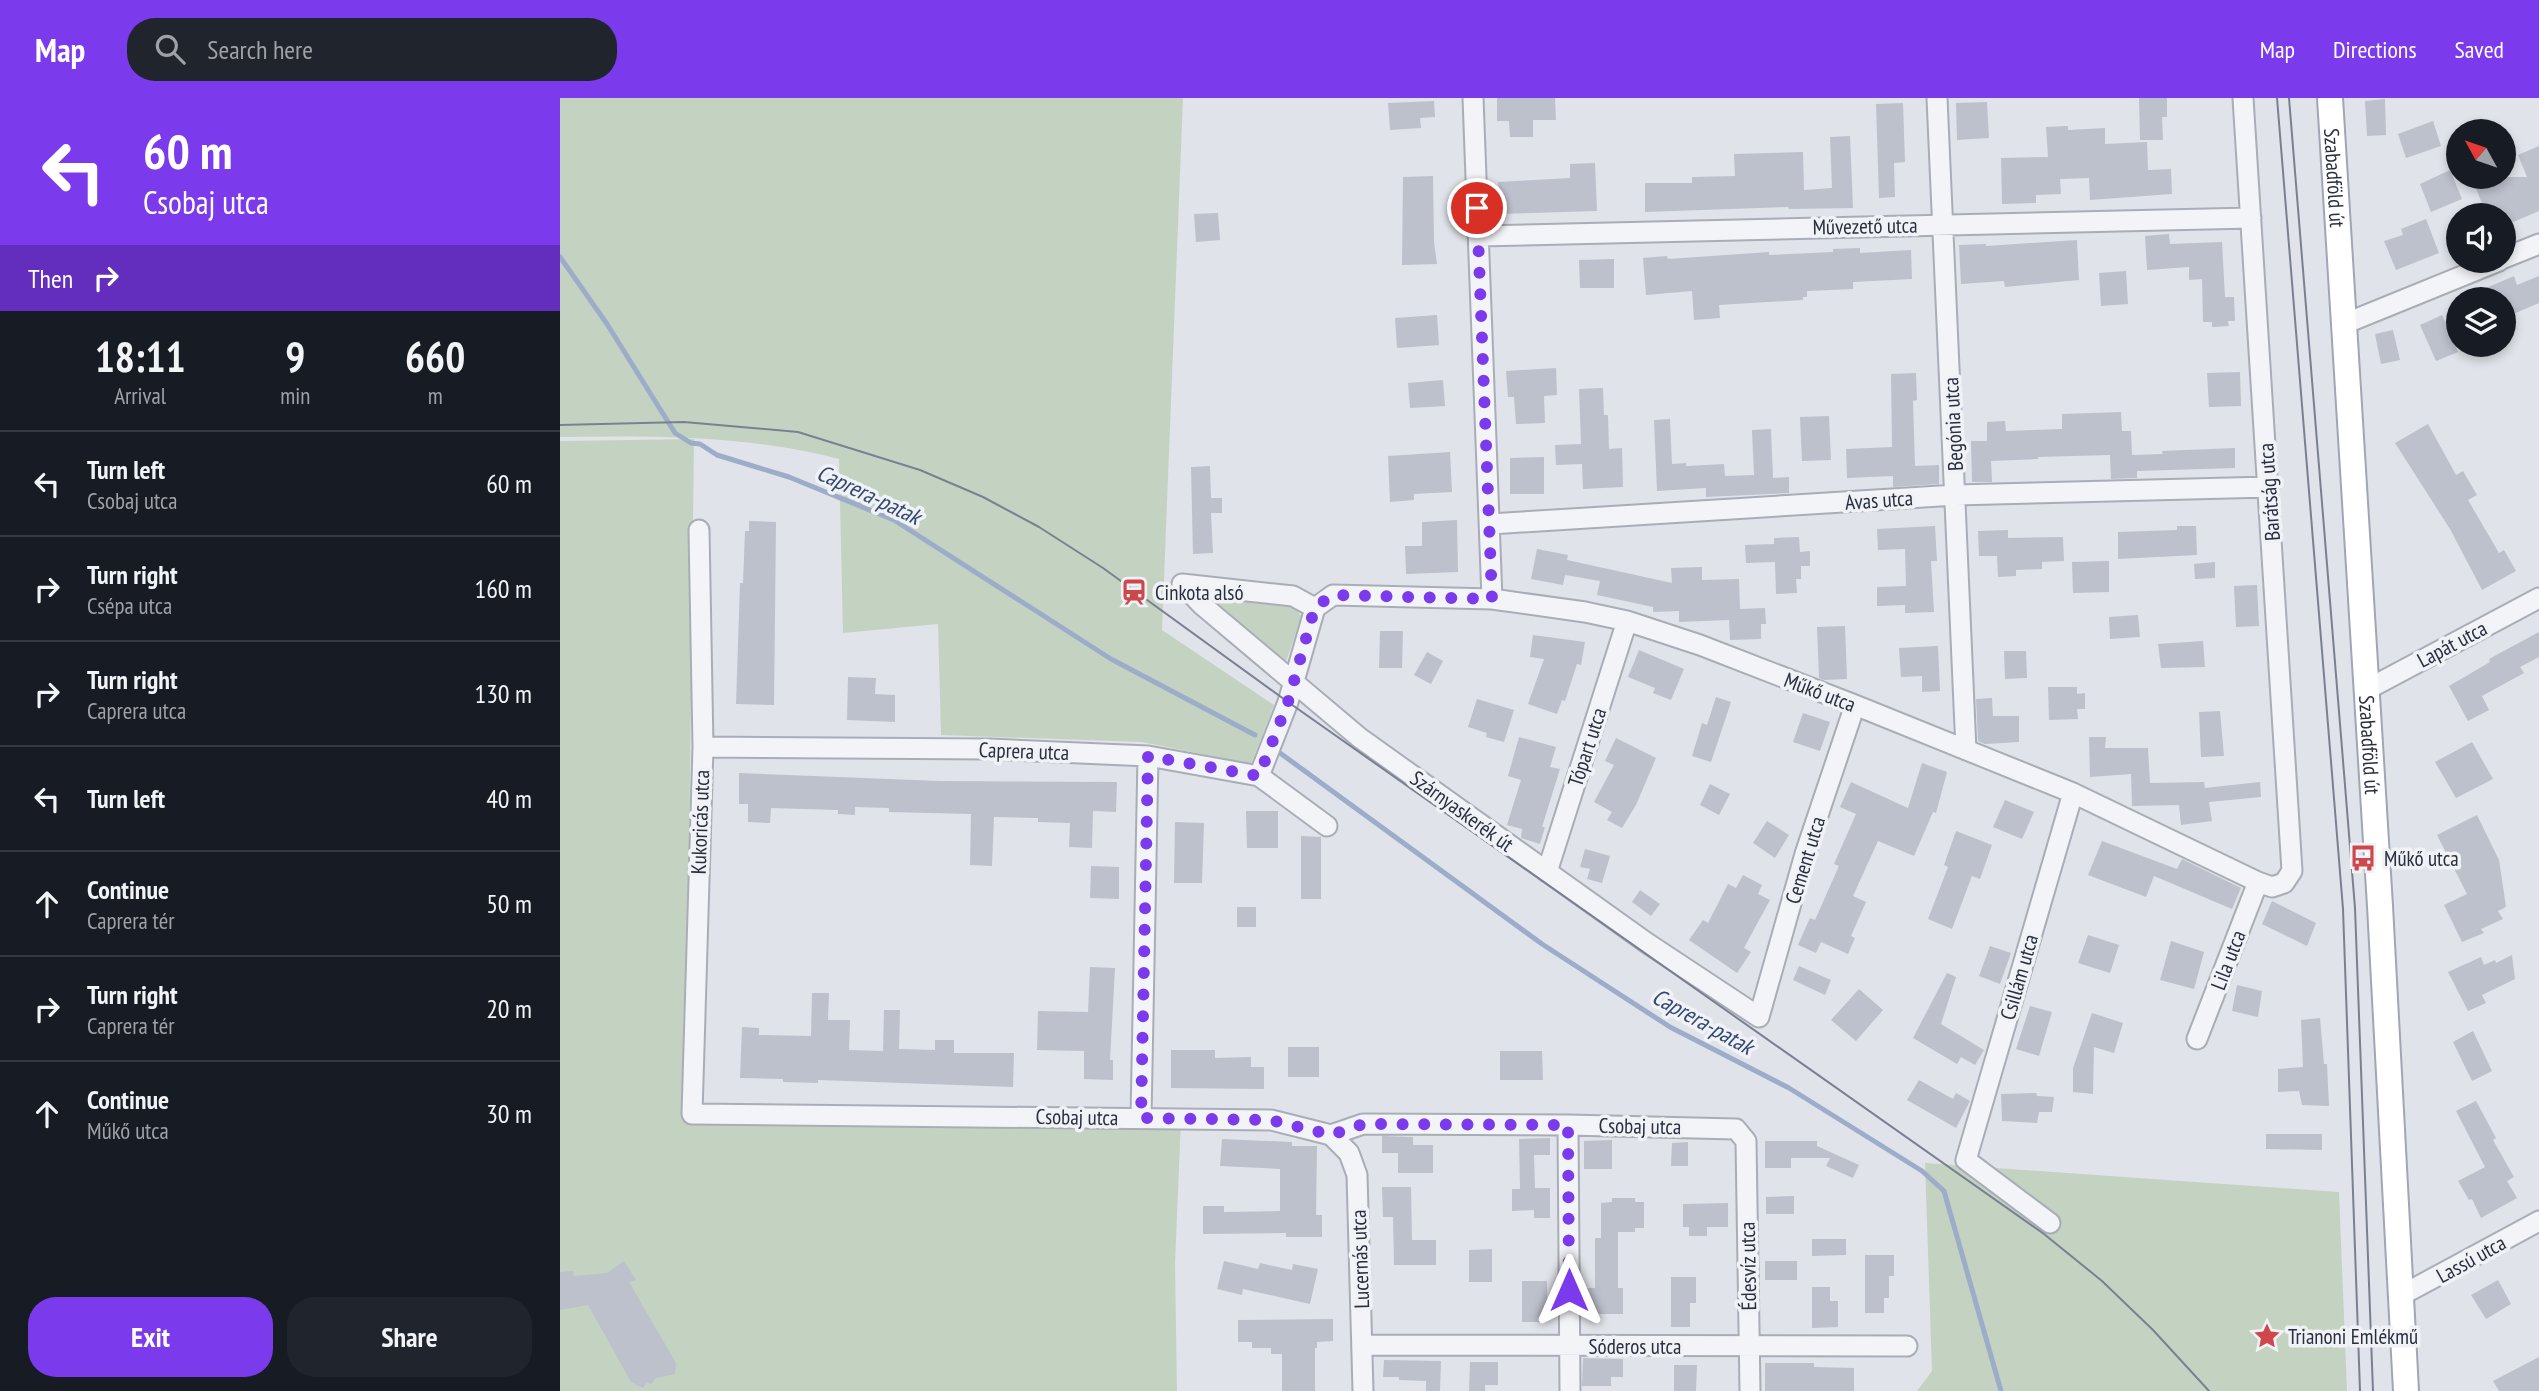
<!DOCTYPE html>
<meta charset="utf-8">
<style>
body{margin:0;font-family:"PT Sans Narrow",sans-serif;background:#20242c;color:#f1f3f6;height:100vh;display:flex;flex-direction:column;font-size:26px;white-space:nowrap}
*{box-sizing:border-box;margin:0}
p{font-size:23px;color:#9ea1a6}
.icon{flex:none;width:38px;height:38px;fill:none;stroke:currentColor;stroke-width:2;stroke-linecap:round;stroke-linejoin:round}
.map{position:relative;flex:1;overflow:hidden}
.sheet{display:flex;flex-direction:column;background:#171b24;width:560px}
.sheet>*{flex:none}
.top-card{background:#7c3aed;color:#fff;overflow:hidden}
.needle{width:46px;rotate:310deg}
.fabs{position:absolute;left:1886px;top:21px;display:grid;gap:14px}
.fabs a{display:grid;place-items:center;width:70px;height:70px;border-radius:50%;background:#171b24;box-shadow:0 4px 10px #0003;font-size:35px}
.pin{position:absolute;display:grid;place-items:center;width:60px;height:60px;color:#fff;margin:-30px;border:4px solid #fff;border-radius:50%;box-shadow:0 2px 7px #0007}
.me{position:absolute;width:77px;margin:-38px;rotate:0deg;stroke-linejoin:round;filter:drop-shadow(0 0 5px #0008)}
.turn{display:flex;align-items:center;gap:24px;height:147px;padding:0 28px;font-size:32px}
.turn .icon{width:91px;height:91px;stroke-width:2.5}
.turn b{display:block;font-size:49px;line-height:60px}
.then{display:flex;align-items:center;height:66px;padding:0 28px;background:#0003;gap:14px;font-size:26px}
.eta{display:flex;justify-content:space-evenly;align-items:center;height:119px;text-align:center}
.eta b{font-size:42px;font-weight:700;line-height:49px}
.button{display:flex;gap:14px;margin-top:auto;padding:14px 28px}
.button a{flex:1;height:80px;border-radius:28px;background:#7c3aed;color:#fff;font-size:28px;font-weight:700;line-height:80px;text-align:center}
.button a+a{background:#20242c;color:#f1f3f6}
ul{padding:0;list-style:none}
li{display:flex;align-items:center;gap:21px;height:105px;padding:0 28px;border-top:2px solid #363941}
li div{flex:1}
li b{display:block;font-size:26px}
li em{font-style:normal}
header{display:flex;align-items:center;gap:42px;box-sizing:border-box;height:98px;padding:0 35px;background:#7c3aed;color:#fff}
header strong{font-size:33px}
nav{display:flex;gap:38px;margin-inline-start:auto;font-size:24px}
.search{width:490px;height:63px;background:#20242c;display:flex;align-items:center;gap:18px;box-sizing:border-box;padding:0 24px;border-radius:28px;color:#9ea1a6;font-size:26px}
main{display:flex;flex:1;min-height:0}
.map>svg:first-child{display:block}
.green{fill:#c4d3c1}
.lines{fill:none;stroke-linecap:round;stroke-linejoin:round}
.stream{stroke:#9cacc9;stroke-width:5}
.building{fill:#bdc1cc}
.minor-casing{stroke:#a9adb6;stroke-width:23}
.major-casing{stroke:#a0a6b5;stroke-width:28}
.minor{stroke:#f3f4f7;stroke-width:19}
.major{stroke:#fff;stroke-width:24}
.tram{stroke:#7a8092;stroke-width:2}
.route{stroke:#7c3aed;stroke-width:12;stroke-dasharray:0 21.6}
.labels{text-anchor:middle;dominant-baseline:central;stroke-width:7;stroke-linejoin:round;paint-order:stroke}
.street-label{font-size:21px;fill:#292f40;stroke:#f0f2f6}
.poi-label{font-size:21px;fill:#292f40;stroke:#f0f2f6;text-anchor:start}
.water-label{font-size:23px;font-style:italic;fill:#334974;stroke:#f0f2f6}
</style>
<header>
<strong>Map</strong>
<div class="search"><svg class="icon" aria-label="search" viewBox="0 0 24 24"><circle cx="10" cy="10" r="6"/><path d="M15 15l6 6"/></svg>Search here</div>
<nav><a>Map</a><a>Directions</a><a>Saved</a></nav>
</header>
<main>
<section class="sheet">
<div class="top-card">
<div class="turn"><svg class="icon" aria-label="left" viewBox="0 0 24 24"><path d="M17 20v-9H6M10 6l-5 5 5 5"/></svg><div><b>60 m</b>Csobaj utca</div></div>
<div class="then">Then<svg class="icon" aria-label="right" viewBox="0 0 24 24"><path d="M7 20v-9h11M14 6l5 5-5 5"/></svg></div>
</div>
<div class="eta">
<div><b>18:11</b><p>Arrival</p></div>
<div><b>9</b><p>min</p></div>
<div><b>660</b><p>m</p></div>
</div>
<ul>
<li><svg class="icon" aria-label="left" viewBox="0 0 24 24"><path d="M17 20v-9H6M10 6l-5 5 5 5"/></svg><div><b>Turn left</b><p>Csobaj utca</p></div><em>60 m</em></li>
<li><svg class="icon" aria-label="right" viewBox="0 0 24 24"><path d="M7 20v-9h11M14 6l5 5-5 5"/></svg><div><b>Turn right</b><p>Csépa utca</p></div><em>160 m</em></li>
<li><svg class="icon" aria-label="right" viewBox="0 0 24 24"><path d="M7 20v-9h11M14 6l5 5-5 5"/></svg><div><b>Turn right</b><p>Caprera utca</p></div><em>130 m</em></li>
<li><svg class="icon" aria-label="left" viewBox="0 0 24 24"><path d="M17 20v-9H6M10 6l-5 5 5 5"/></svg><div><b>Turn left</b></div><em>40 m</em></li>
<li><svg class="icon" aria-label="ahead" viewBox="0 0 24 24"><path d="M12 20V5M6 11l6-6 6 6"/></svg><div><b>Continue</b><p>Caprera tér</p></div><em>50 m</em></li>
<li><svg class="icon" aria-label="right" viewBox="0 0 24 24"><path d="M7 20v-9h11M14 6l5 5-5 5"/></svg><div><b>Turn right</b><p>Caprera tér</p></div><em>20 m</em></li>
<li><svg class="icon" aria-label="ahead" viewBox="0 0 24 24"><path d="M12 20V5M6 11l6-6 6 6"/></svg><div><b>Continue</b><p>Műkő utca</p></div><em>30 m</em></li>
</ul>
<div class="button"><a>Exit</a><a>Share</a></div>
</section>
<div class="map">
<svg width="1979" height="1293" viewBox="0 0 1979 1293">
<rect width="100%" height="100%" fill="#e0e3e9"/>
<path class="green" d="M0 0H623L602 532 714 607 691 666 582 644 381 637 378 526 283 535 279 361C186 337 95 338 0 339Z
M134 341 126 1010 621 1021 615 1166 617 1293H0V343Z
M650 501 734 504 741 519 725 567Z
M1365 1065 1779 1094 1787 1293H1357L1372 1273Z"/>
<g class="lines">
<path class="stream" d="M0 159 47 226 115 335 131 345 140 346 157 357 229 379 334 422 551 561 695 637
M720 655 982 846 1110 929 1229 990 1362 1073 1384 1093 1441 1293"/>
</g>
<path class="building" d="M937 0H995L996 22H973V39H950L949 23H937Z
M1579 0H1607V19H1602L1603 42H1580Z
M1825 1 1826 37 1807 38 1805 3Z
M874 3 875 19 860 20 861 30 830 32 828 5Z
M1427 4 1429 40 1397 42 1396 5Z
M1343 5 1345 64 1334 65 1335 99 1319 100 1316 6Z
M1873 23 1881 48 1846 60 1838 36Z
M1508 28V32L1545 30V46L1587 44 1588 72 1611 71 1612 96 1530 102 1529 80 1500 81 1501 96 1476 97V105L1442 106 1441 60 1488 59 1486 29Z
M1290 38 1293 110 1229 111 1228 109 1085 114V85H1132V79L1175 78 1174 56 1243 54 1244 92 1272 90 1270 39Z
M1979 48V113L1944 128V117H1927L1911 79H1967L1958 57Z
M1035 65 1037 113 940 116 938 84 1010 80V66Z
M1890 72 1902 101 1871 114 1860 86Z
M873 78 874 144 877 166 842 167 843 79Z
M658 115 660 142 636 144 634 116Z
M1866 121 1879 155 1836 172 1824 143 1843 137 1841 131Z
M1609 136 1610 146 1662 144 1665 199H1674L1675 223H1668L1669 228 1652 229V224H1643L1642 181 1629 182V169L1587 172 1585 138Z
M1517 142 1519 182 1445 189 1444 183 1401 186 1399 147 1426 146V148Z
M1300 150V155L1351 152 1352 181 1293 184V191L1247 193V199H1243V202L1159 207 1160 220 1134 222 1132 193 1086 197 1083 160 1107 158 1108 161 1209 154V157L1273 154V151Z
M1054 161V190H1020L1019 162Z
M1566 173 1568 206 1541 208 1539 175Z
M1954 178 1957 187 1979 178V205L1944 220V201H1900Z
M877 217 879 247 837 250 835 220Z
M1882 217 1898 254 1876 263 1860 227Z
M1833 232 1840 262 1821 266 1815 236Z
M996 270 997 297 984 298 985 325 956 326 954 299H948L946 273Z
M1680 274 1681 308 1649 309 1647 275Z
M1356 275 1357 302 1353 303 1355 368 1379 367V386L1333 389V378L1287 380 1286 351 1332 349 1331 276Z
M883 282 885 308 850 310 848 285Z
M1043 290 1044 317H1048L1049 351 1062 350 1063 389 1023 391 1022 366 996 367 995 347 1021 346 1019 291Z
M1561 314 1562 333H1571L1572 357 1603 356 1602 353 1675 350V370L1577 373V380L1551 381 1550 357 1478 359V361L1431 363 1432 384H1412L1411 343H1427V324L1445 323 1446 333 1502 331V316Z
M1269 318 1271 362 1242 363 1240 319Z
M1110 321 1112 366 1126 365V368L1164 366 1165 378 1194 377 1192 332 1211 331 1213 380 1229 379V395L1146 399V390L1097 393 1094 322Z
M1868 326 1896 377 1903 373 1917 397 1908 402 1939 455 1944 452 1956 473 1922 492 1890 431 1835 345Z
M890 354 892 394 854 396V402L830 404 828 358Z
M984 359V396H950V360Z
M650 368 651 400H662V415H651L653 455 633 456 631 369Z
M897 422 898 474 846 476 845 448H862V424Z
M189 423 216 424 214 607 176 606 180 485H183L185 433H189Z
M1375 428 1377 463H1371L1374 514 1345 515V507L1317 508V489L1346 488 1345 451 1318 452 1317 431Z
M1617 428H1636L1637 457 1558 461V434L1617 432Z
M1448 432V440L1503 439 1504 463 1482 464V471L1456 472V478L1438 479 1437 458H1419L1418 433Z
M1239 439 1240 454 1250 453V468H1241V481H1236L1237 495 1216 496 1215 464 1186 465 1185 447 1214 446V440Z
M977 451 1008 457 1007 462 1112 485 1111 470 1142 469V482L1179 481 1180 511 1205 510 1206 526H1201V541L1170 542 1169 522 1119 524V513L1093 514V509L1037 497 1040 483 1005 477 1003 487 971 481Z
M1549 463V494L1513 495 1512 464Z
M1655 464V480L1635 481 1634 466Z
M1697 487 1699 528 1676 529 1674 488Z
M1578 517 1580 539 1550 541 1549 519Z
M1285 528 1287 581 1264 582 1259 580 1257 529Z
M820 533H843L842 570H819Z
M1979 534V559L1960 569 1964 575 1922 598 1929 612 1908 623 1889 588 1930 564 1929 561Z
M973 537 1025 544 1021 567 1017 566 1005 603 1002 602 997 616 968 606 984 561 970 559Z
M1643 543 1645 569 1601 570 1598 546Z
M1378 548 1380 593 1362 594V578L1341 579 1339 550Z
M1079 552 1124 571 1111 602 1093 595 1095 590 1068 579Z
M1444 553H1466L1467 580 1445 581Z
M867 554 883 563 871 586 854 577Z
M288 579 316 580 315 596 335 597V624L287 622Z
M1488 589H1517V596L1525 595V611H1517L1518 621 1489 622Z
M1156 599 1171 604 1151 664 1132 658 1142 625 1147 627Z
M1432 600 1433 618H1459V644L1425 646 1418 643 1416 601Z
M917 601 954 612 944 644 926 639 927 635 908 629Z
M1660 613 1664 658 1641 659 1639 614Z
M1243 615 1270 624 1260 653 1233 644Z
M959 639 996 649 990 669 1000 671 982 729H985L980 746 961 740 962 731 947 727 961 682 948 678Z
M1529 639H1546L1545 650H1588L1590 685 1644 684 1645 690 1700 684 1701 699 1649 704 1652 723 1621 727 1619 707 1572 708 1571 676 1530 679Z
M1056 640 1096 660 1076 707 1062 730 1047 722 1052 714 1034 704 1054 667 1045 663Z
M1912 644 1933 681 1896 700 1875 664Z
M1362 665 1387 674 1376 715 1373 714 1354 758 1318 743 1293 798 1306 804 1291 838 1295 840 1288 856 1261 844 1256 855 1238 847 1250 820 1255 822 1279 768 1274 766 1296 716 1280 709 1291 684 1348 710Z
M179 675 380 683 557 684 556 714 533 713 532 750 509 749 510 725 478 724V720L434 719 432 768 410 767 411 716 329 714V710L295 709V717L278 716V712L211 710 210 725 188 724V706H179Z
M1150 686 1170 696 1159 717 1140 707Z
M1445 702 1474 714 1462 741 1433 729Z
M686 713H718V750H687Z
M1917 717 1939 762 1946 809 1938 813 1943 821 1921 831 1924 835 1902 844 1884 807 1907 796 1877 737Z
M1207 723 1229 737 1215 760 1193 745Z
M615 724 644 725 642 785H614Z
M1396 733 1432 747 1420 781 1412 778 1392 831 1368 821 1388 769 1384 767Z
M741 738 761 739V801H741Z
M1542 743 1617 771 1622 761 1681 790 1672 811 1594 778 1586 799 1528 777Z
M1025 751 1050 758 1042 785 1027 781 1030 771 1020 769Z
M531 768 559 769V801L530 800Z
M1183 777 1202 787 1198 796 1210 802 1184 850 1191 854 1177 875 1129 842 1143 822 1148 825 1168 786 1176 790Z
M1080 792 1100 806 1091 818 1072 804Z
M1712 803 1756 825 1747 848 1702 826Z
M677 809H696V829H677Z
M1528 837 1559 847 1550 875 1518 865Z
M1611 843 1644 854 1634 891 1600 882Z
M1430 848 1451 855 1440 886 1419 878Z
M1952 857 1955 881 1922 897 1926 905 1908 913 1888 874 1921 859 1924 867 1935 862 1936 865Z
M1239 868 1271 882 1265 897 1233 882Z
M530 869 555 870 550 962H553V982L524 981V953L477 952 478 913 528 914Z
M1387 875 1396 879 1381 926 1424 952 1415 967 1401 959 1397 966 1353 940Z
M1677 887 1702 893 1698 919 1672 913Z
M1299 891 1323 912 1296 943 1271 922Z
M252 895H269L268 922H290L289 952 323 953 324 912H340L339 951 375 952V942H394V955H454L453 989 258 982V985L223 984V981L180 980 182 929 199 930V937L251 938Z
M1470 908 1492 914 1479 958 1456 951Z
M1532 915 1563 925 1554 955 1534 949 1533 996 1513 994V970Z
M1760 920 1764 966H1767L1769 1008 1742 1007 1739 993 1718 994V971L1743 969 1741 922Z
M1913 933 1932 973 1912 983 1893 944Z
M728 949H759V979H728Z
M611 952H655V960L691 959V969H704V991L611 990Z
M940 953H982L983 982H940Z
M1359 982 1393 1001 1396 995 1410 1003 1396 1030 1347 1002Z
M1476 995 1477 998 1494 999 1492 1014H1479L1477 1025 1442 1023 1441 996Z
M1916 1003 1936 1040 1933 1042 1954 1079 1947 1083 1957 1100 1921 1120 1912 1101 1909 1102 1898 1083 1925 1069 1896 1013Z
M1706 1036H1762V1052L1706 1051Z
M822 1038 853 1039V1047H873V1075H838V1055H822Z
M990 1040V1057H974L975 1090H990V1120H974V1112L952 1113V1091H960L959 1041Z
M662 1041 732 1044V1048H757L756 1117H762V1139H726V1135L643 1136V1108H664V1114L720 1113V1071L660 1068Z
M1052 1042V1071H1024V1043Z
M1205 1043H1257V1048L1299 1067 1293 1080 1266 1068 1270 1060H1231V1070H1205Z
M1128 1044V1068H1111L1112 1045Z
M822 1089H851L852 1142H876V1167H834L833 1119H823Z
M1234 1098V1116H1206V1099Z
M1052 1100H1075V1104H1084V1130H1075V1134H1058V1190H1063V1216H1027V1190H1035V1140H1041V1105L1052 1104Z
M1168 1105V1129H1147V1138H1129V1129H1123V1106Z
M1252 1141H1286V1157L1252 1158Z
M932 1151V1184H909V1152Z
M1305 1157H1334V1178H1329V1200H1324V1215H1305Z
M64 1163 76 1182 69 1184 116 1265 115 1276 96 1280 91 1287 87 1284 83 1290 71 1284 28 1207 0 1212V1174L13 1173 14 1178 47 1175Z
M664 1163 698 1171 700 1165 732 1172 733 1166 758 1171 750 1206 683 1191 682 1197 657 1191Z
M1205 1163H1237V1182H1205Z
M1111 1179H1136V1205H1130V1229H1111Z
M1938 1182 1951 1206 1926 1221 1911 1197Z
M962 1183H987V1224H962Z
M1252 1189H1270V1203H1278V1229L1252 1230Z
M773 1221V1243L757 1244V1250H755V1293H722V1256H711V1250H692V1244H678V1222Z
M1979 1259V1293H1939L1933 1283Z
M1023 1260 1063 1261V1279H1051V1288H1022Z
M824 1262 881 1263 880 1293H866V1283L839 1282V1279H823Z
M910 1264H938V1287H925V1293H909Z
M1205 1265H1254V1269L1294 1270V1293H1205Z
M1114 1267H1137L1136 1293H1114Z"/>
<g class="lines">
<g class="minor-casing">
<path id="minor" d="M913 0 932 501
M1377 0 1406 652
M918 138 1691 120
M1944 160 1979 146
M1784 226 1939 163
M930 426 1396 397 1709 389
M139 432 143 649 132 1016 711 1022 771 1037 803 1026 1008 1027 1176 1031 1186 1043 1190 1293
M622 486 642 507 800 640 1087 845 1199 919 1245 756 1295 607
M622 486 733 498 755 510
M1806 592 1979 500
M143 649 430 651 588 658 699 678 767 728
M699 678 728 604 755 510 773 497 932 501 1025 514 1067 523 1140 547 1295 607 1513 695 1698 784 1712 789 1724 785 1732 773 1683 0
M987 774 1067 523
M1637 941 1698 784
M581 1020 588 658
M1008 1027 1010 1293
M771 1037 789 1055 797 1077 803 1293
M1490 1125 1406 1062 1513 695
M1842 1197 1979 1123
M803 1247 1347 1248"/>
</g>
<g class="major-casing">
<g id="major">
<path id="s1" d="M1770 0 1820 808 1846 1293"/>
</g>
</g>
<use href="#minor" class="minor"/>
<use href="#major" class="major"/>
<path class="tram" d="M1717 0 1783 811 1800 1293
M1729 0 1795 810 1813 1293
M0 327 124 324 238 334 360 372 423 399 479 429 543 470 728 604 1484 1136 1542 1183 1593 1232 1649 1293"/>
</g>
<g class="lines">
<path class="route" d="M917 110 932 501 773 497 755 509 728 604 699 678 588 658 581 1020 711 1022 771 1037 803 1026 1008 1027 1009 1192"/>
</g>
<defs>
<g id="station-bare" transform="scale(2.1)"><path d="M-3-6H3Q5-6 5-4V2Q5 4 3 4L4.5 6H3L1.5 4h-3L-3 6H-4.5L-3 4Q-5 4-5 2V-4Q-5-6-3-6ZM-3.5-4v3h7v-3ZM-3.5 1v1.5H-2V1ZM2 1v1.5H3.5V1Z" fill="#cd474c" stroke="#f0f2f6" stroke-width="2.5" paint-order="stroke"/></g>
<g id="bus-bare" transform="scale(2.1)"><path d="M-5-6H5V4H4V6H2V4H-2V6H-4V4H-5ZM-3.5-4V0h7V-4ZM-3.5 1.2v1.5H-2V1.2ZM2 1.2v1.5H3.5V1.2Z" fill="#cd474c" stroke="#f0f2f6" stroke-width="2.5" paint-order="stroke"/></g>
<g id="sight-bare" transform="scale(2.1)"><path d="M0-6L1.8-2.2L6-1.7L2.9 1.2L3.7 5.4L0 3.3L-3.7 5.4L-2.9 1.2L-6-1.7L-1.8-2.2Z" fill="#cd474c" stroke="#f0f2f6" stroke-width="2.5" paint-order="stroke"/></g>
</defs>
<g fill-rule="evenodd">
<use href="#station-bare" x="574" y="494"/>
<use href="#bus-bare" x="1803" y="760"/>
<use href="#sight-bare" x="1707" y="1238"/>
</g>
<g class="labels">
<g class="street-label">
<text stroke="none"><textPath href="#s1" startOffset="80">Szabadföld út</textPath></text>
<text transform="translate(1305 128) rotate(-1)">Művezető utca</text>
<text transform="translate(1393 326) rotate(-93)">Begónia utca</text>
<text transform="translate(1709 394) rotate(-94)">Barátság utca</text>
<text transform="translate(1319 402) rotate(-4)">Avas utca</text>
<text transform="translate(1892 546) rotate(-28)">Lapát utca</text>
<text transform="translate(1260 594) rotate(21)">Műkő utca</text>
<text stroke="none"><textPath href="#s1" startOffset="648">Szabadföld út</textPath></text>
<text transform="translate(1027 649) rotate(-72)">Tópart utca</text>
<text transform="translate(464 653) rotate(2)">Caprera utca</text>
<text transform="translate(902 713) rotate(36)">Szárnyaskerék út</text>
<text transform="translate(140 724) rotate(-88)">Kukoricás utca</text>
<text transform="translate(1245 762) rotate(-73)">Cement utca</text>
<text transform="translate(1668 862) rotate(-69)">Lila utca</text>
<text transform="translate(1459 879) rotate(-74)">Csillám utca</text>
<text transform="translate(517 1019) rotate(1)">Csobaj utca</text>
<text transform="translate(1080 1028) rotate(1)">Csobaj utca</text>
<text transform="translate(800 1161) rotate(-92)">Lucernás utca</text>
<text transform="translate(1911 1161) rotate(-29)">Lassú utca</text>
<text transform="translate(1188 1168) rotate(-91)">Édesvíz utca</text>
<text x="1075" y="1248">Sóderos utca</text>
</g>
<g class="poi-label">
<text x="595" y="494">Cinkota alsó</text>
<text x="1824" y="760">Műkő utca</text>
<text x="1728" y="1238">Trianoni Emlékmű</text>
</g>
<g class="water-label">
<text transform="translate(309 396) rotate(25)">Caprera-patak</text>
<text transform="translate(1143 923) rotate(29)">Caprera-patak</text>
</g>
</g>
</svg>
<div class="fabs">
<a><svg class="needle" viewBox="-14 -14 28 28"><path d="M0-13l5 13h-10z" fill="#e53935"/><path d="M0 13l5-13h-10z" fill="#9ea1a6"/></svg></a>
<a><svg class="icon" aria-label="sound" viewBox="0 0 24 24"><path d="M4 9h4l5-4v14l-5-4H4zM17 9q2 3 0 6"/></svg></a>
<a><svg class="icon" aria-label="layers" viewBox="0 0 24 24"><path d="M12 4l9 5-9 5-9-5zM3 14l9 5 9-5"/></svg></a>
</div>
<div class="pin" style="left:917px;top:110px;background:#d93025"><svg class="icon" aria-label="arrive" viewBox="0 0 24 24"><path d="M6 21V4h12l-3 4 3 4H6"/></svg></div>
<svg class="me" style="left:1009px;top:1192px" viewBox="-20 -20 40 40"><path d="M0-17L14 15 0 8-14 15z" fill="#7c3aed" stroke="#fff" stroke-width="4"/></svg>
</div>
</main>
